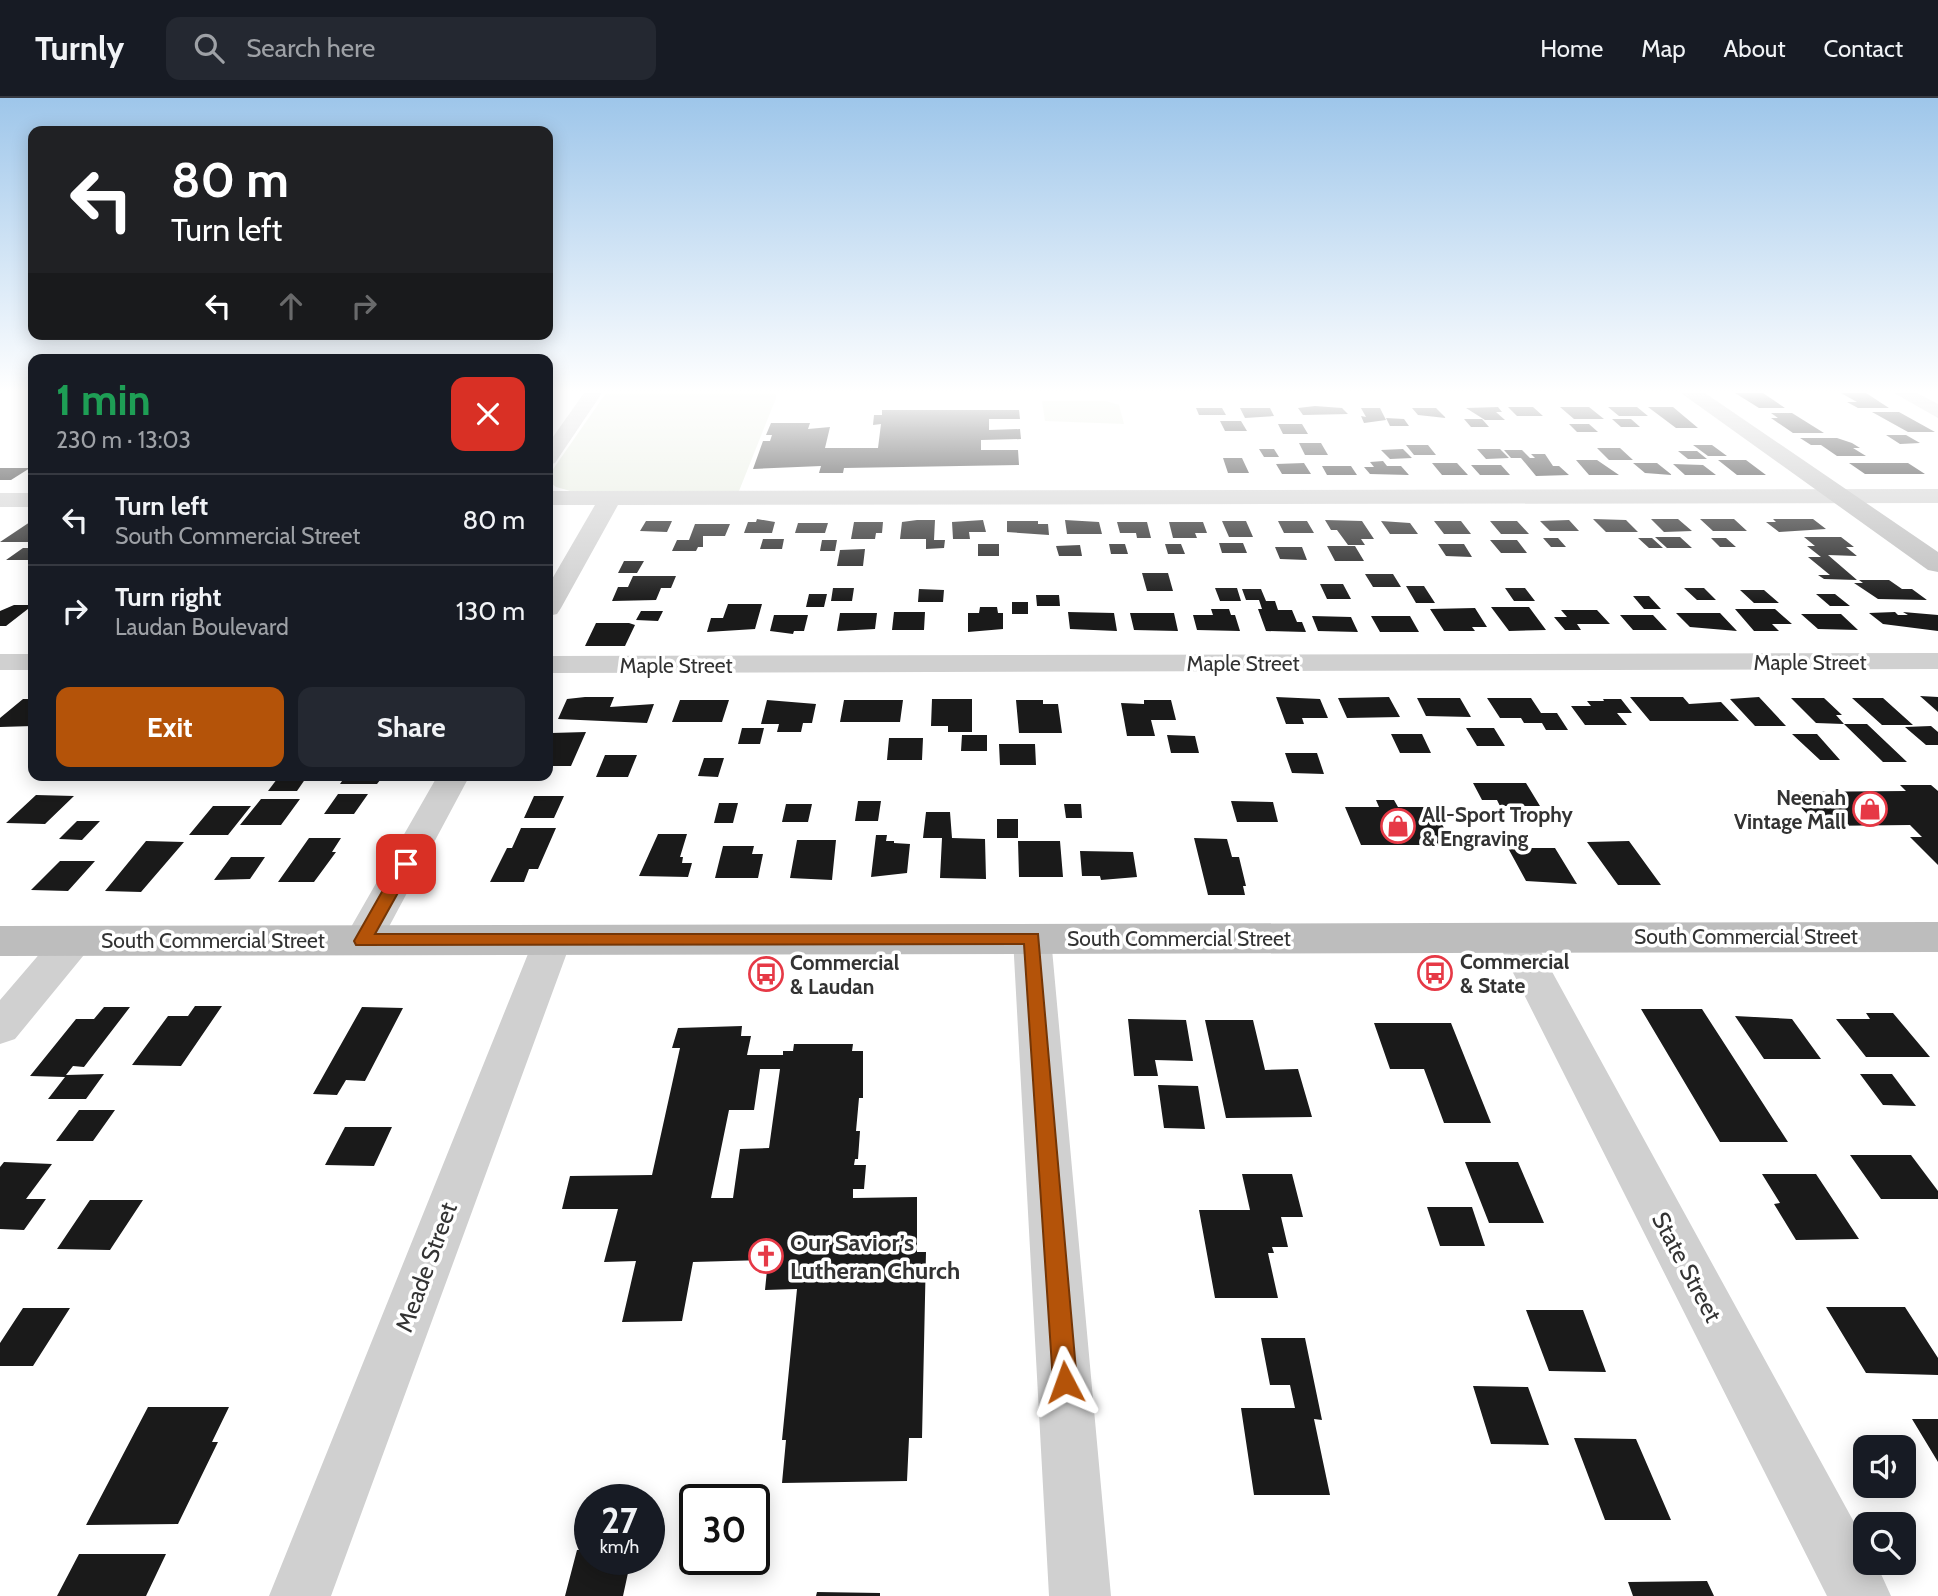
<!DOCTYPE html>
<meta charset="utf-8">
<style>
body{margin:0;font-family:Cabin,sans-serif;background:#242831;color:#f1f3f6;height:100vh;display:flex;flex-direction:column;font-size:26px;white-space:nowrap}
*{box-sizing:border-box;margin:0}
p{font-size:23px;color:#9ea1a6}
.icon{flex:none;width:38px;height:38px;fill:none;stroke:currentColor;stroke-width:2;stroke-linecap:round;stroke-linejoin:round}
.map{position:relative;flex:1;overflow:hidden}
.drawer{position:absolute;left:28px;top:256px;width:525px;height:427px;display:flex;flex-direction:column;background:#171b24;border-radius:14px;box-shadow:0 4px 18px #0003}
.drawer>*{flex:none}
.top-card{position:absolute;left:28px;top:28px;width:525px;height:214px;border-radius:14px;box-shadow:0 4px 18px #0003;background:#202124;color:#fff;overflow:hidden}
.tools{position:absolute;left:1853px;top:1337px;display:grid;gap:14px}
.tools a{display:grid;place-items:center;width:63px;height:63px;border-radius:14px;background:#171b24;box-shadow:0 4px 18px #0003;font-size:35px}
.speed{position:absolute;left:574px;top:1386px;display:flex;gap:14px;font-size:35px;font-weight:700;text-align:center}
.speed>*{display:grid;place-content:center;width:91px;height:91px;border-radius:50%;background:#171b24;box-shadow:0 4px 18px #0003;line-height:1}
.speed small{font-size:18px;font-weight:400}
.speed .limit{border:4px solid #111;border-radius:10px;background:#fff;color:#111}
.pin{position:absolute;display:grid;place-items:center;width:60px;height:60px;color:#fff;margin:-30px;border-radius:14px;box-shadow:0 4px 10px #0006}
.me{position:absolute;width:77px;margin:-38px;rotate:356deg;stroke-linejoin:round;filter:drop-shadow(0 0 5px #0008)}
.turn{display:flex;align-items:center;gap:24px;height:147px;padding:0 28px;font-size:32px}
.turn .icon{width:91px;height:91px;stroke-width:2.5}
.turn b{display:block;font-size:49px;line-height:60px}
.lanes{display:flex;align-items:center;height:66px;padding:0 28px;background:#0003;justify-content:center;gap:35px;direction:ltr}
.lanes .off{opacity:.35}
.round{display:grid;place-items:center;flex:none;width:74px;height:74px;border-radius:14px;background:#242831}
.overview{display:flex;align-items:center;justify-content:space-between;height:119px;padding:0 28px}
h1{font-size:42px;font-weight:700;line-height:52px;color:#1e9e55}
.cta{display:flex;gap:14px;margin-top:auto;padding:14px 28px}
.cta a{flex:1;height:80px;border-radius:14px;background:#b45309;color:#fff;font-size:28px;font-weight:700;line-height:80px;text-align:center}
.cta a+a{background:#242831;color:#f1f3f6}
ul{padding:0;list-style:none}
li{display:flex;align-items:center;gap:21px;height:91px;padding:0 28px;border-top:2px solid #363941}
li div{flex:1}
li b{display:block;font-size:26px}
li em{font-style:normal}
header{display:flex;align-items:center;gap:42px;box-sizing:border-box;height:98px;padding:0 35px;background:#171b24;border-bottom:2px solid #363941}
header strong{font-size:33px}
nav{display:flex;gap:38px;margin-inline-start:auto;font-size:24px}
.search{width:490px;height:63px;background:#242831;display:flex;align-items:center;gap:18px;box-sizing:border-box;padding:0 24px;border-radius:14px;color:#9ea1a6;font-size:26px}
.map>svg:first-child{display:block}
.green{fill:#e6ecdf}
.building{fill:#1a1a1a;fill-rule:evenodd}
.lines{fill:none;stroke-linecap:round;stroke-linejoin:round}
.street{fill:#d0d0d0;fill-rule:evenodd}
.secondary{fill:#bdbdbd;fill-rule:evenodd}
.route{fill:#b45309;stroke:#753606;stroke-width:2}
.labels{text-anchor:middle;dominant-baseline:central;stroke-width:7;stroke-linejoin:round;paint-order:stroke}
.street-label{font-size:21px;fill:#333;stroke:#fff}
.poi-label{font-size:21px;font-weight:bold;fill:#333;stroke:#fff;text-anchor:start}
.near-poi-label{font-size:24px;font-weight:bold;fill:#333;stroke:#fff;text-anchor:start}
.near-street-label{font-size:24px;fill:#333;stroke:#fff}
</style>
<header>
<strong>Turnly</strong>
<div class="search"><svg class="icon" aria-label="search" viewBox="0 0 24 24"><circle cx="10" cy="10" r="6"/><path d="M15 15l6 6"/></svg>Search here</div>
<nav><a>Home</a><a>Map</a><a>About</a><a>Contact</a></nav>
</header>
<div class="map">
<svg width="1938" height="1498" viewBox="0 0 1938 1498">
<rect width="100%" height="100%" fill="#fff"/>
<path class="green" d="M606 295H776V300L739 393 574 394 556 389 550 384 549 377Z
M1042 303H1106L1119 307 1124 326 1045 323Z"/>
<path class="building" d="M1735 295H1763L1785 310H1759Z
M1841 295H1866L1889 310H1858L1847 304H1857Z
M1315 308 1342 310 1348 316 1303 317 1298 310Z
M1498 309 1502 314H1496L1505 322H1485L1466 310Z
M1508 309H1533L1543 318H1517Z
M1560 309H1589L1604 321H1574Z
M1608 309H1637L1648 318H1619Z
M1648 309H1673L1698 330H1676Z
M1196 310H1222L1226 317H1199Z
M1240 310H1270L1274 318 1245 320Z
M1361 310H1380L1386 322 1364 325 1361 318 1366 319Z
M1412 310H1436L1446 320 1418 317Z
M882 312H1019L1020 321H989V332L1020 331 1021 341 981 342V352H1018L1019 367 844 370 843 375H819L821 368 753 371 763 343H770L772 337H766L771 325H810L808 331 830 329 825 350H878L881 326 873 327 874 317H882Z
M1872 314H1899L1935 334H1908Z
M1771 315H1792L1824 335H1793L1771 320H1778Z
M1386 320 1404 321 1409 328H1390Z
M1464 321H1482L1489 329H1471Z
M1612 321H1631L1640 329H1621Z
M1220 323H1241L1247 333H1225Z
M1278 326H1302L1308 336H1283Z
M1569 326H1589L1598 334H1577Z
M1886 337H1906L1920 345 1900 346Z
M1800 340H1837L1852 345 1860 350H1853L1866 358H1837L1821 347H1811Z
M1299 345H1321L1328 357H1305Z
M1406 347H1428L1436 357H1414Z
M1693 347H1712L1727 358H1708Z
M1597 350H1620L1633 362H1609Z
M1259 351H1274L1279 359H1264Z
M1403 351 1412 360 1390 361 1381 352Z
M1477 351H1500L1509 360 1486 361Z
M1504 352H1522L1530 360H1535L1531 356H1545L1553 368H1559L1569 377 1536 378 1521 360H1511Z
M1678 353H1697L1707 361H1688Z
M1223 360H1242L1249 375H1228Z
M1576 362H1597L1619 377H1589Z
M1718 362H1746L1766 377H1737Z
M1383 363 1387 368H1401L1409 377 1370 376 1364 369H1374L1370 364Z
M1304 365 1311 376H1282L1276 366Z
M1432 365H1457L1468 377H1442Z
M1633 365H1657L1672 377 1645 375Z
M1849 365H1908L1925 376H1865Z
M1673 366 1703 367 1716 377H1685Z
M1471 367H1501L1510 377H1480Z
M1322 368H1351L1357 377H1327Z
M0 370H30L11 382H0Z
M757 421 775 424 772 435H744L748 424H756Z
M1593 421 1626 422 1638 434H1606Z
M1651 421H1678L1692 433 1664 434Z
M1700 421H1734L1747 433H1713Z
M1773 421H1813L1826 431 1779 434 1766 424H1776Z
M917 422H935L934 442H945L944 450 926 451V441H900L902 424Z
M983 422 986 434H969L970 441H953L952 424Z
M1065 422 1099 424 1102 436H1067Z
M1325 422 1362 423 1374 441H1361L1365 447H1348L1337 432H1331Z
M1569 422 1579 433H1550L1540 423Z
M646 423H672L667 434 640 433Z
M1007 423H1038V426H1048L1049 437 1007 434Z
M1222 423H1246L1253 439H1229Z
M1278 423H1307L1314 435H1284Z
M1381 423 1410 425 1418 436H1390Z
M1434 423H1461L1471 436H1444Z
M1490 423H1517L1529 436H1501Z
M30 424H33V441L28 444H0Z
M854 424H883L882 435H876L875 441H851Z
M1117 424H1147L1151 440H1137L1136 435H1120Z
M1169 424H1203L1207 435H1195L1197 440H1173Z
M798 425H828L825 435H795Z
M695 426H730L725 438H703V449H698L696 453H672L677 442H689Z
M1655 439H1680L1692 450H1667Z
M1804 439H1841L1854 449H1846L1857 458 1828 457 1857 482 1824 481 1818 477H1830L1808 459H1821L1807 448H1815Z
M1543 440H1558L1566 449H1551Z
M1638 440H1652L1663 450H1649Z
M1711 440H1726L1736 449H1720Z
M763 441H784L782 451H760Z
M822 442H837L835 453H820Z
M1490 442H1517L1527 455H1501Z
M1219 445H1243L1247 455H1222Z
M978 446H999V458H978Z
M1109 446H1125L1128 456H1111Z
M1165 446H1181L1185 456H1168Z
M1438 446H1464L1472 459 1446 458Z
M1080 447 1082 458H1059L1056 448Z
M1327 448H1355L1364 463H1335Z
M1275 449H1302L1307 462 1280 461Z
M23 450H33V462H6Z
M865 451 863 468H837L840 452Z
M624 463H644L637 475H618Z
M1142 475H1168L1173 493H1147Z
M1365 476H1393L1401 489H1373Z
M633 478H676L671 490H661L656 502 612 503 618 489H628Z
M1859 482H1889L1902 491H1912L1927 502 1878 501 1854 485H1863Z
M1320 486H1343L1351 501H1327Z
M1406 488H1424L1435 505H1416Z
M833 490H854L852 503H831Z
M1215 490H1237L1241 503H1220Z
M1505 490H1525L1535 503H1514Z
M1684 490H1704L1716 502H1697Z
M919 491 944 492 943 504H918Z
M1242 491H1261L1266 503H1275L1278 512H1292L1297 524H1302L1306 534 1266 533 1258 511H1262L1259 502H1246Z
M1740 492H1764L1779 505H1754Z
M809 496H827L824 509H806Z
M1816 496H1835L1850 508H1830Z
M1036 497H1059L1060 508H1037Z
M1633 498H1649L1661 511H1644Z
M1012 504H1028V516H1012Z
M728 506H762L755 531 707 534 711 520H723Z
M14 507H33L6 528H0V513Z
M980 509H997L998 515H1003V531L968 534V515H979Z
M1491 509H1529L1546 532 1509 533Z
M1475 510 1487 529H1472L1475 533H1444L1430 511Z
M1211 511H1229L1231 517H1235L1240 533 1197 532 1193 517H1213Z
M1735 511H1775L1792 526H1772L1779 533H1754Z
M1561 512H1597L1610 526H1577L1581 532H1565L1554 519H1567Z
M641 513H663L658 523 636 522Z
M894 514H925L924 532H892Z
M1068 514 1114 515 1117 533 1070 531Z
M1895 514 1898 517H1908L1903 514 1938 517V533L1883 526 1869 515Z
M840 515H877L875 531 837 533Z
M1130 515H1174L1178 533 1134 532Z
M1676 515H1720L1737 533 1690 529Z
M1801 516H1841L1858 532 1818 531Z
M774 517H808L804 533H794L793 536 770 533Z
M1620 517H1653L1667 532H1633Z
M1312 518 1351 519 1358 534 1318 533Z
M1371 518H1410L1419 534H1380Z
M596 525H629L635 527 625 548H585Z
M1920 598 1938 599V614Z
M585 599H614L610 609 654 606 647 625 558 621 567 601Z
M1276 599 1320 601 1328 620H1302L1304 626H1286Z
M1389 599 1400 619 1347 620 1338 600Z
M1630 599H1683L1689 606 1721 604 1739 623H1650Z
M1759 599 1786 628H1755L1730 601Z
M1417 600H1460L1471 619 1426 618Z
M1487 600H1531L1541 615H1557L1568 632H1546L1542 625H1524L1521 620H1500Z
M1791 600H1824L1842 617H1836L1844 626H1867L1907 664H1883L1844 626 1816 625Z
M1852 600H1883L1913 627H1882Z
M23 601H33V628L0 629V620Z
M932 601H972V634H948V628H931Z
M1603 601H1621L1632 615H1617L1627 627H1585L1571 608H1591L1587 603H1604Z
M680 602H729L722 624H672Z
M767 602 816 606 812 625H803L801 634H777L779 626H761Z
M844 602H903L900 624H840Z
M1016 602H1043V606H1058L1062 635H1019Z
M1144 602H1171L1176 622H1151L1155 638H1127L1121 605 1144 606Z
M1931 628 1938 634V647H1926L1905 629Z
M742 630H764L760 646H738Z
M1466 630H1494L1505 648H1477Z
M586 634 571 668H548V641L551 635Z
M1391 636H1422L1431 655H1400Z
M1792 636H1817L1840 662H1820Z
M962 637H987V653H961Z
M1167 637 1195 638 1199 655H1171Z
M889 640H923L922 662H887Z
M999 646H1035L1036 667H1000Z
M1285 655H1317L1324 676 1292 675Z
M605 657H637L628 679H596Z
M704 660H724L718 679 698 678Z
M280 677H308L297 693H268Z
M346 677H384L377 686H340Z
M1473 685H1526L1540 708H1500L1497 702H1482Z
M1900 687H1931L1938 693V767L1910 739H1922L1910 727 1818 728 1787 694 1906 693Z
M338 696H368L354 716H324Z
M36 697 74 698 45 726 6 725Z
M534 698H564L554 720H524Z
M261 701H300L281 727H240Z
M1376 702H1394L1398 709H1434L1452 747H1361L1345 709H1379Z
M858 703H881L878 723H855Z
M1231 703 1273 704 1278 724H1237Z
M719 705H738L733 725H714Z
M786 706H812L808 724H782Z
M1064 706H1081L1082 720H1066Z
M213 708H251L228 737H189Z
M926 714H950L952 740 985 741 986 781 940 780 942 740H923Z
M997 721H1018V740H997Z
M77 723H100L82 742 59 741Z
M521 730H556L538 771H529L524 784H490L507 750H512Z
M658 736H687L680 759H683L682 765H692L688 779 639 778Z
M876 737H887L886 743H894V745L910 746 907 775 871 779Z
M309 740H341L332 754H336L314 784H278Z
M1194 740 1227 741 1232 759H1239L1246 788H1243L1245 797H1208Z
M797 742H836L832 782 790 780Z
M146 743 184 744 141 794 105 793Z
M1018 743H1060L1063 779H1019Z
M1629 743 1661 787H1618L1587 744Z
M723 748H754L752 756H763L758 780H715Z
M1508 750H1555L1577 786 1526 783Z
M1080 753 1133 754 1137 779 1101 782 1100 778H1082Z
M231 759H265L250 781 214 782Z
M60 763H95L68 793 31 792Z
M195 908H222L181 968 132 967 168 918H188Z
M104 909H130L84 969 73 968 66 977 104 976 86 1001H48L65 979 30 978 76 921H94Z
M362 909 403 910 365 983 346 982 337 997 313 996Z
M1641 911H1702L1788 1044H1720Z
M1866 915H1893L1930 959H1866L1836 921H1870Z
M1735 918 1792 921 1821 961H1764Z
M1128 921 1186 922 1193 963 1155 962 1158 978H1134Z
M1205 922H1253L1265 972 1298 971 1312 1019 1226 1020Z
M1374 925H1451L1491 1025H1444L1424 971H1390Z
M742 928 741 938H751L747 957H783V953H793L794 946H853L852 953H863V1000H859L856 1033H860L858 1061H855L854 1067H866L864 1091H853V1100L917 1099V1154H926L922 1340H909L907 1383 782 1385 786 1342H782L797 1191 765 1192 768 1162 693 1164 682 1223 622 1224 636 1163 604 1164 618 1111H562L570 1078 652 1077 680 950H672L678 930ZM760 971H780L769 1050 740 1051 733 1100H711L729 1012H754Z
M1860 976H1892L1916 1008 1883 1007Z
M1158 987 1198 988 1205 1031 1164 1030Z
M79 1012H115L93 1043H56Z
M345 1029H392L374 1068 325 1067Z
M1850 1057H1911L1938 1093V1101H1881Z
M4 1064 52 1066 26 1101H46L24 1132 0 1131V1069Z
M1465 1064H1518L1544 1125H1489Z
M1242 1076H1292L1303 1119H1281L1288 1149H1272L1274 1155H1268L1278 1200H1215L1199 1112H1250Z
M1762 1076H1816L1859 1141 1796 1142 1774 1106 1780 1105Z
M90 1102H143L110 1152 57 1151Z
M1427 1109H1472L1485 1148H1440Z
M1826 1209H1905L1938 1260V1277L1866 1275Z
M23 1210H70L33 1268H0V1245Z
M1526 1212H1583L1606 1274 1549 1273Z
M1261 1240H1305L1322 1322 1314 1321 1330 1397H1254L1241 1310H1295L1290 1287H1270Z
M1473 1288 1528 1289 1549 1347 1491 1346Z
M148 1309H229L212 1344H218L178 1426 86 1427Z
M1912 1321H1938V1364Z
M1574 1340 1636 1341 1671 1422H1605Z
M577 1452H590V1461H631L623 1498H565Z
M79 1456H166L146 1498H57Z
M1707 1483 1714 1498H1633L1628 1484Z
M817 1494 880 1495V1498H816Z"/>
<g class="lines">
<path class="street" d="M584 295H602L555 365 548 367V346Z
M1894 295H1917L1938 306V320Z
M1938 391V405L618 407 561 510 557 516 548 518V488L595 407H548V393Z
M0 395H33V409H0Z
M1938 555V571L548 575V558Z
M0 556H33V572H0Z
M438 677H470L376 853 362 857 348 853 343 843Z
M1514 825 1528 829 1533 839 1866 1446V1465H1876L1891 1498H1827L1495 839 1500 829Z
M1032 826 1046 830 1051 840 1111 1498H1049L1013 840 1018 830Z
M553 827 567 831 572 841 331 1498H269L534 841 539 831Z
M74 828 88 832 93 842 88 852 15 941 0 946V902L60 832Z"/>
<path class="secondary" d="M1681 295H1705L1938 454V474L1928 472Z
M1938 824V854L0 858V828Z"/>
</g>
<linearGradient id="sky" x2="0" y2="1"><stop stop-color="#9ec6ea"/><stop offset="0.58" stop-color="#fff"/><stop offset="1" stop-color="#fff" stop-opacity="0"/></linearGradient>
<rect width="1938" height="505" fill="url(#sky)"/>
<path class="route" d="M406 760 414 766 375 836H1038L1077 1284 1074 1293 1065 1296 1056 1293 1053 1284 1024 846 356 847 354 843 400 762Z"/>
<defs>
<g id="shop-ring" transform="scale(1.75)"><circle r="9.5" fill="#fff" stroke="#e63946" stroke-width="1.5"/><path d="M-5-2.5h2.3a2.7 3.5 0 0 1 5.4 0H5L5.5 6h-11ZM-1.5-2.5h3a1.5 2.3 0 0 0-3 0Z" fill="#e63946"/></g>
<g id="bus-ring" transform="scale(1.75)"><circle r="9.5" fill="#fff" stroke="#e63946" stroke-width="1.5"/><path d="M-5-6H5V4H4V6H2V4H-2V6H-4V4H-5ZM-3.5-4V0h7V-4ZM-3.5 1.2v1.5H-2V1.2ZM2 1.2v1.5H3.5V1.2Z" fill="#e63946"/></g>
<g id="church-ring" transform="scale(1.75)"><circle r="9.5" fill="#fff" stroke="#e63946" stroke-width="1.5"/><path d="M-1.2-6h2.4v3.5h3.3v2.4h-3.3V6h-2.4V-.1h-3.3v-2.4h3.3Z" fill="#e63946"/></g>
</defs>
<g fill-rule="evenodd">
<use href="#shop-ring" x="1870" y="711"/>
<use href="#shop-ring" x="1398" y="728"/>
<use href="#bus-ring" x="1435" y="875"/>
<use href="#bus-ring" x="766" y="876"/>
<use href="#church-ring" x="766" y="1158"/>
</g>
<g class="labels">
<g class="street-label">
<text x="1810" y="564">Maple Street</text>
<text x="1243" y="565">Maple Street</text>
<text x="676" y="567">Maple Street</text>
<text x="1746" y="838">South Commercial Street</text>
<text x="1179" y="840">South Commercial Street</text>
<text x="213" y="842">South Commercial Street</text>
</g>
<g class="poi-label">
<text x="1846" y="699" text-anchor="end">Neenah<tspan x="1846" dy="24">Vintage Mall</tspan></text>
<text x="1422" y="716">All-Sport Trophy<tspan x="1422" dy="24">&amp; Engraving</tspan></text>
<text x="1460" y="863">Commercial<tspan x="1460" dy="24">&amp; State</tspan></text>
<text x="790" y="864">Commercial<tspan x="790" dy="24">&amp; Laudan</tspan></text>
</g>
<g class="near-poi-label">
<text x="790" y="1144">Our Savior’s<tspan x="790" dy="28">Lutheran Church</tspan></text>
</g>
<g class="near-street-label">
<text transform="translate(426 1169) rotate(-70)">Meade Street</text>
<text transform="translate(1687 1169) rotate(62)">State Street</text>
</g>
</g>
</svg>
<div class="tools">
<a><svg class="icon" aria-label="sound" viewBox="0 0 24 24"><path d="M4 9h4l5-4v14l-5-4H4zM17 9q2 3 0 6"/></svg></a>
<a><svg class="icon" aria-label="search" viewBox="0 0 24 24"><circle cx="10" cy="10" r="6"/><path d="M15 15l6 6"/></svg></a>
</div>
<div class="speed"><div>27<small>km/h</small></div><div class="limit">30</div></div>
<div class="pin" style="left:406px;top:766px;background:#d93025"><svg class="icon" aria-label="arrive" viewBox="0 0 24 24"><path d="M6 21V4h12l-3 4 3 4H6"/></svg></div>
<svg class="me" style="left:1065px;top:1284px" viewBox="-20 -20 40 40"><path d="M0-17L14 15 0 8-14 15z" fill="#b45309" stroke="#fff" stroke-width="4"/></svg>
<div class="top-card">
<div class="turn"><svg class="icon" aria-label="left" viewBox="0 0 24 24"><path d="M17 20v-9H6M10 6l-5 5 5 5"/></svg><div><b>80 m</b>Turn left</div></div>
<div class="lanes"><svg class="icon" aria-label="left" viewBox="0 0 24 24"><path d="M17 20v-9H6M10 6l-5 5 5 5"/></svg><svg class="icon off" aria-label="ahead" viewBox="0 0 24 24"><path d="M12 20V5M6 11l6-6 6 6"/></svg><svg class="icon off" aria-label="right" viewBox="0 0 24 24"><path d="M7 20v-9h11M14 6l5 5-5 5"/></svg></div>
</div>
<section class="drawer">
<div class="overview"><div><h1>1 min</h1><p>230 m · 13:03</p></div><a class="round" style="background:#d93025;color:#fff"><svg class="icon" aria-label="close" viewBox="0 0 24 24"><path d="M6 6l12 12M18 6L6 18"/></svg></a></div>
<ul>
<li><svg class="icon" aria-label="left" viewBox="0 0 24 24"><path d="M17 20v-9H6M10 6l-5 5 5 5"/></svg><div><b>Turn left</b><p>South Commercial Street</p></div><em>80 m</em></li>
<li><svg class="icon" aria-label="right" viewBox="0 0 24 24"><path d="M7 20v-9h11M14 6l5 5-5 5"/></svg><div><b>Turn right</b><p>Laudan Boulevard</p></div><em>130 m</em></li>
</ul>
<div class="cta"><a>Exit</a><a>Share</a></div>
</section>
</div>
